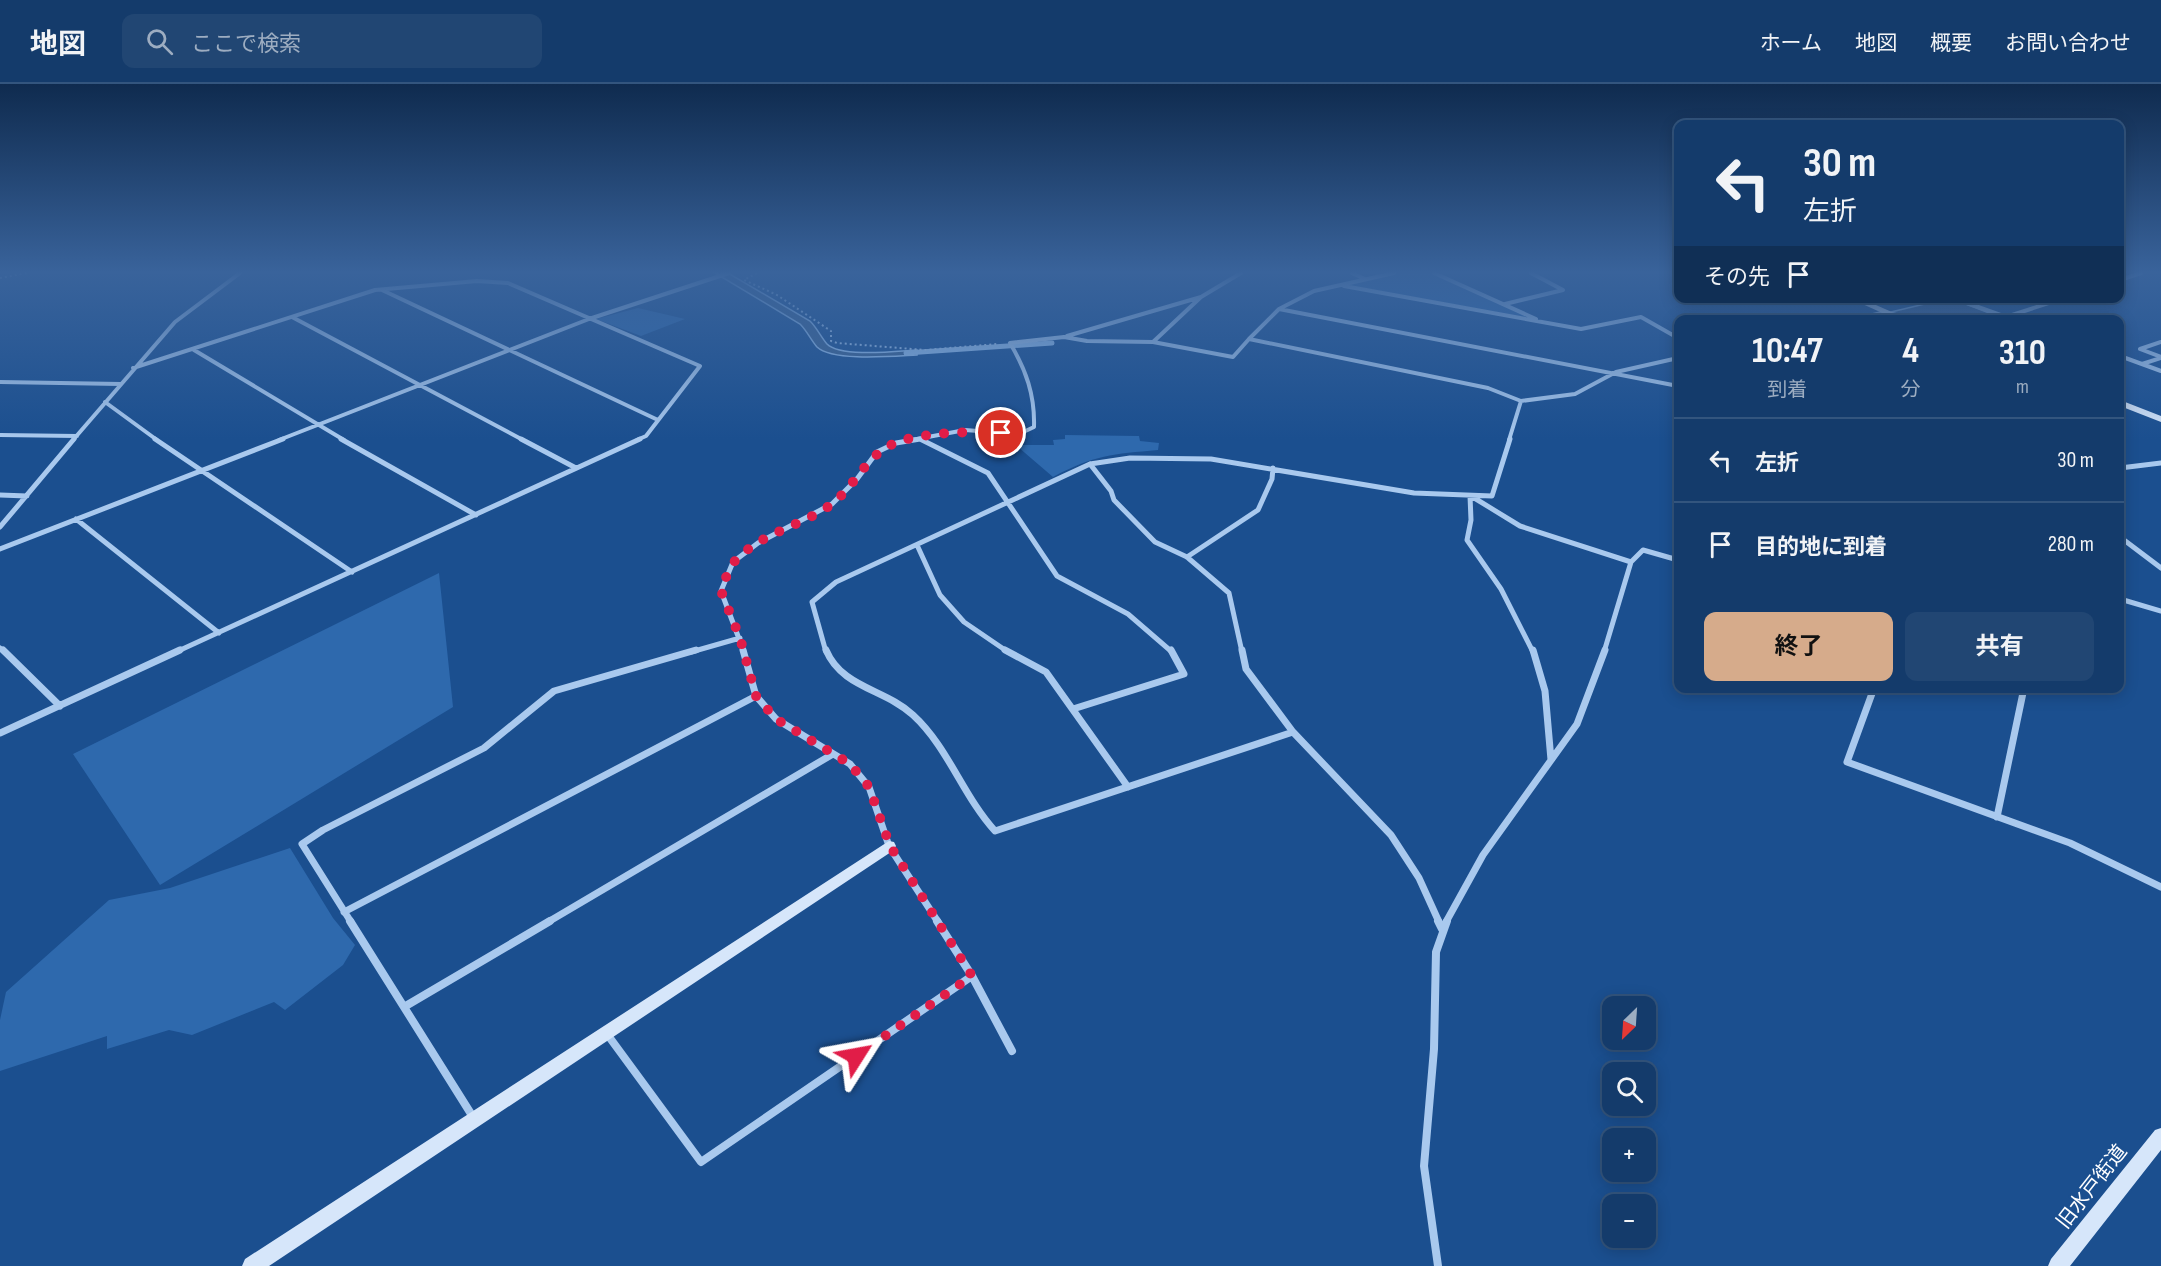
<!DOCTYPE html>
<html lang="ja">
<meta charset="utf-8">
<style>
body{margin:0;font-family:"Sofia Sans Condensed","Noto Sans JP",sans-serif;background:#214673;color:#f1f3f6;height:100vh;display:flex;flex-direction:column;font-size:22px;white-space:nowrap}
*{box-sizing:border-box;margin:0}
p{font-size:20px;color:#9dadc1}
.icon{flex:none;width:33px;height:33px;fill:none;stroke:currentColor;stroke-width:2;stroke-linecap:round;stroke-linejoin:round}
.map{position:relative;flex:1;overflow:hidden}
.panel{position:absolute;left:1674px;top:231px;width:450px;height:378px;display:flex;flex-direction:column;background:#143b6b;border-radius:12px;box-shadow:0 3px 15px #0003,0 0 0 2px #33557e}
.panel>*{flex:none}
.hud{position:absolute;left:1674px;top:36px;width:450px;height:183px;border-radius:12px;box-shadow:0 3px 15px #0003,0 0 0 2px #33557e;background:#143b6b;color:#f1f3f6;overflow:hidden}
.needle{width:39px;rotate:205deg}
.controls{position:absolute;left:1602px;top:912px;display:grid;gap:12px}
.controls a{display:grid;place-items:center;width:54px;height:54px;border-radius:12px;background:#143b6b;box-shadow:0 3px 15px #0003,0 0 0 2px #33557e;font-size:30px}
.pin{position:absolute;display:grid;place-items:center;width:51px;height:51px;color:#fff;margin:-26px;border:3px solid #fff;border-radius:50%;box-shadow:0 2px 6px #0007}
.me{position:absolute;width:66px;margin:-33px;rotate:56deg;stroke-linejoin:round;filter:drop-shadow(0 0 4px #0008)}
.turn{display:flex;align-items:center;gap:21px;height:126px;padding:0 30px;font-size:27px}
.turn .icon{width:78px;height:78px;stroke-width:2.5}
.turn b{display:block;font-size:42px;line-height:51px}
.then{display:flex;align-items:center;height:57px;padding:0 30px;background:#0003;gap:12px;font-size:22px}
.eta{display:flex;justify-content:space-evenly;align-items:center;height:102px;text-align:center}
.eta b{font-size:36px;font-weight:700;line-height:42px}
.action{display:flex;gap:12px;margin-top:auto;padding:12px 30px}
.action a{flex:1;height:69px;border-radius:12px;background:#d6ab8b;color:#111;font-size:24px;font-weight:700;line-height:69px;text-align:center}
.action a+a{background:#214673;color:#f1f3f6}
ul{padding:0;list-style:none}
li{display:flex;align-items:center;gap:18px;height:84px;padding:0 30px;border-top:2px solid #33557e}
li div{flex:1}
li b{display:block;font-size:22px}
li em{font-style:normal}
header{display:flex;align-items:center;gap:36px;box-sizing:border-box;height:84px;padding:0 30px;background:#143b6b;border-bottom:2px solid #33557e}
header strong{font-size:28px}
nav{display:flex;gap:33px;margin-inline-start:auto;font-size:21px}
.search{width:420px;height:54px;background:#214673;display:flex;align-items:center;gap:15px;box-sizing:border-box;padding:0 21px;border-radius:12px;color:#9dadc1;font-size:22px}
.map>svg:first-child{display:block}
.green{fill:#2e69ad}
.water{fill:#3c6290;stroke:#9cc4f0;stroke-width:1.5}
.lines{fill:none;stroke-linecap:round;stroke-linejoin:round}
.stream{stroke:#9cc4f0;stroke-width:5}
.path{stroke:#a9c9ee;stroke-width:2;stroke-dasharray:2 3;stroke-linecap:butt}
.street-far3{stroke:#a9c9ee;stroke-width:4}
.street-far2{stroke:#a9c9ee;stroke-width:5}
.street-far1{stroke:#a9c9ee;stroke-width:7}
.street{stroke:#a9c9ee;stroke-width:8}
.secondary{fill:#d6e6fa;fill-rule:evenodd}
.route{stroke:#e11d48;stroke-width:10;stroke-dasharray:0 18}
.labels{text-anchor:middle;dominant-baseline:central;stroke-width:4.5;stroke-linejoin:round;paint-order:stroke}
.near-street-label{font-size:20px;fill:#fff;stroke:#1b4f8f}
</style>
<header>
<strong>地図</strong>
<div class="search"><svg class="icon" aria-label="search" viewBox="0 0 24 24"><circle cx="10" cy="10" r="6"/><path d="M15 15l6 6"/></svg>ここで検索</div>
<nav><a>ホーム</a><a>地図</a><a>概要</a><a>お問い合わせ</a></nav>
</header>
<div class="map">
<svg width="2161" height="1182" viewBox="0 0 2161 1182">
<rect width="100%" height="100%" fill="#1b4f8f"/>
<path class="green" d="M1404 189H1429L1535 235 1346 201Z
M638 224 685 235 641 252 596 235Z
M1065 351 1139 352 1140 357 1159 359 1158 366C1113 370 1094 371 1053 393L1011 357 1023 361H1054L1053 356 1065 355Z
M439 489 453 623 160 801 73 670Z
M290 764 333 834 355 861 343 881 285 926 274 918 192 951 169 946 107 965V952L0 987V936L6 908 109 816 170 804Z"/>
<path class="water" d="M715 189H728L810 237C817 244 821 253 827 260 841 274 898 267 917 266V271C895 272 833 278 817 263 811 256 807 247 800 240Z
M1950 214 1992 230C1963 241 1920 239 1891 228Z"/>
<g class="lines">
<path class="stream" d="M906 269 1052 259"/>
<path class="path" d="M757 189 744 196 777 211 831 247V257L837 259 925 266 997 260
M0 194 27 189"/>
<path class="street-far3" d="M1352 189 1365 195
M1394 189 1314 207 1279 225 1249 255 1488 304 1521 317 1575 310 1616 288 1678 274
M1434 189 1536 235
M2120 196 2141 189
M1344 202 1581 245 1641 233 1678 254
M382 206 658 336
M1953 214 2006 233
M1505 220 1563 206 1531 189
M1279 225 1678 302
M292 233 523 356
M1851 236 1886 228
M2012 236 2006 233 2064 214
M1067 252 1201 213
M1153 258 1201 213 1241 189
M2161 258 2140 265 2161 273
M194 266 344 356
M2120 272 2161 287
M2142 280 2161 274
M133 284 375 206 477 197 508 199 700 282 646 352 637 356
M0 298 121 300
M105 318 157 356
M0 351 77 352
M920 355 922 356
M73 356 175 238 240 189
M279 356 589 235 729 189
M912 356 965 346 1019 350 1034 343C1035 311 1026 286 1010 259L1064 253 1087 257 1153 258 1233 273 1249 255
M1509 356 1521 317"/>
<path class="street-far2" d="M155 355 352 488
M341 355 476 431
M521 355 576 384
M920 355 988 389 1057 492 1128 530 1172 568
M1090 380 1111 407 1114 416 1155 458 1187 473 1229 509 1242 568
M1090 380 1130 374 1211 375 1414 409 1492 412 1510 355
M2120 384 2161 379
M0 411 27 412
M1470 412 1471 436 1467 456 1501 505 1533 568
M1471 412 1520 442 1631 478 1643 466 1678 476
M76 435 219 549
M0 443 74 355
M2120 453 2161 484
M917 461 940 511 964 538 1008 568
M0 465 283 355
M1187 473 1258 426 1272 395 1273 384
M2120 515 2161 527
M0 564 4 568
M176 568 640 355
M691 568 740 554
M744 568 721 507 733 478 758 459 832 420 857 395 877 368 896 359 920 355
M826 568 812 518 836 498 1090 380
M1604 568 1631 478"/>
<path class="street-far1" d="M3 566 60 622
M743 566 756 612 776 635 850 680 869 703 889 762 938 838
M826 566C842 604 885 605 913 631 948 663 963 712 995 747L1293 648 1246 585 1242 566
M1005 566 1046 588 1128 703
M1533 566 1545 607 1551 676
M1874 604 1847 678 2070 759 2161 803
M1073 625 1184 590 1171 566
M1293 648 1391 751 1419 794 1439 838
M0 649 180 566
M1997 733 2024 604
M344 828 756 612
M351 838 302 760 323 746 484 664 554 607 696 566
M548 838 833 670
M1446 838 1483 771 1577 640 1605 566"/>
<path class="street" d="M350 837 473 1033
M1438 837 1442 845
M972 892 1012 967
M404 923 550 837
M607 950 701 1078 972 892 937 837
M1438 1182 1424 1082 1434 965 1436 868 1447 837"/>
<path class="secondary" d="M1849 214H1860L1910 236H1898Z
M2120 316 2161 332V338L2120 322Z
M889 757 894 758 896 762 894 766 269 1182H242L245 1175Z
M2161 1044V1066L2070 1182H2048L2051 1175 2155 1046Z"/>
</g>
<linearGradient id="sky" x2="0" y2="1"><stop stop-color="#0f2b4f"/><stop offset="0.53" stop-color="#39639b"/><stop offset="1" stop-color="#39639b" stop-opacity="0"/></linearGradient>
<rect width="2161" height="355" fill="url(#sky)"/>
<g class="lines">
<path class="route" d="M856 972 972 892 890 762 869 703 850 680 776 635 756 612 740 554 721 507C725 498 728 484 734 478 760 449 802 442 832 420 855 402 866 372 893 360 920 348 971 347 1001 349"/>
</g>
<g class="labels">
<g class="near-street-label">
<text transform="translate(2092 1103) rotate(-52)">旧水戸街道</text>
</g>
</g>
</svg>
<div class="controls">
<a><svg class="needle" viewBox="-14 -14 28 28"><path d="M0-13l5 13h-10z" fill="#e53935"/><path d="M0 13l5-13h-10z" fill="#9dadc1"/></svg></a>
<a><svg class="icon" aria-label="search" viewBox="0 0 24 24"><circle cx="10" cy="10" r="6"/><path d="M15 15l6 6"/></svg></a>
<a>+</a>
<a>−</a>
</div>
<div class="pin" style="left:1001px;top:349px;background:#d93025"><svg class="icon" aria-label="arrive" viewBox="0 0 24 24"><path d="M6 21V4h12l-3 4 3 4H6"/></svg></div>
<svg class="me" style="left:856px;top:972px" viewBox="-20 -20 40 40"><path d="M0-17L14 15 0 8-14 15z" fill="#e11d48" stroke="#fff" stroke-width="4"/></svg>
<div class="hud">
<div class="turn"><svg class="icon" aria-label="left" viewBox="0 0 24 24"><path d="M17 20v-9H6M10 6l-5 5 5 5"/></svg><div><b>30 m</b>左折</div></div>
<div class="then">その先<svg class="icon" aria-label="arrive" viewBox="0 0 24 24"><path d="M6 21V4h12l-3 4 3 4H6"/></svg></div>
</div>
<section class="panel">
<div class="eta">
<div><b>10:47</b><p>到着</p></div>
<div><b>4</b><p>分</p></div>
<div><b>310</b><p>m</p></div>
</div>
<ul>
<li><svg class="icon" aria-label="left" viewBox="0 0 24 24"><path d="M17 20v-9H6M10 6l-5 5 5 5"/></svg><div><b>左折</b></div><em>30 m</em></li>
<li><svg class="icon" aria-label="arrive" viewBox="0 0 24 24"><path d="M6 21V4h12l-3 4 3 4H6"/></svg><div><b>目的地に到着</b></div><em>280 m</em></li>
</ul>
<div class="action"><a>終了</a><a>共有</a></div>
</section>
</div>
